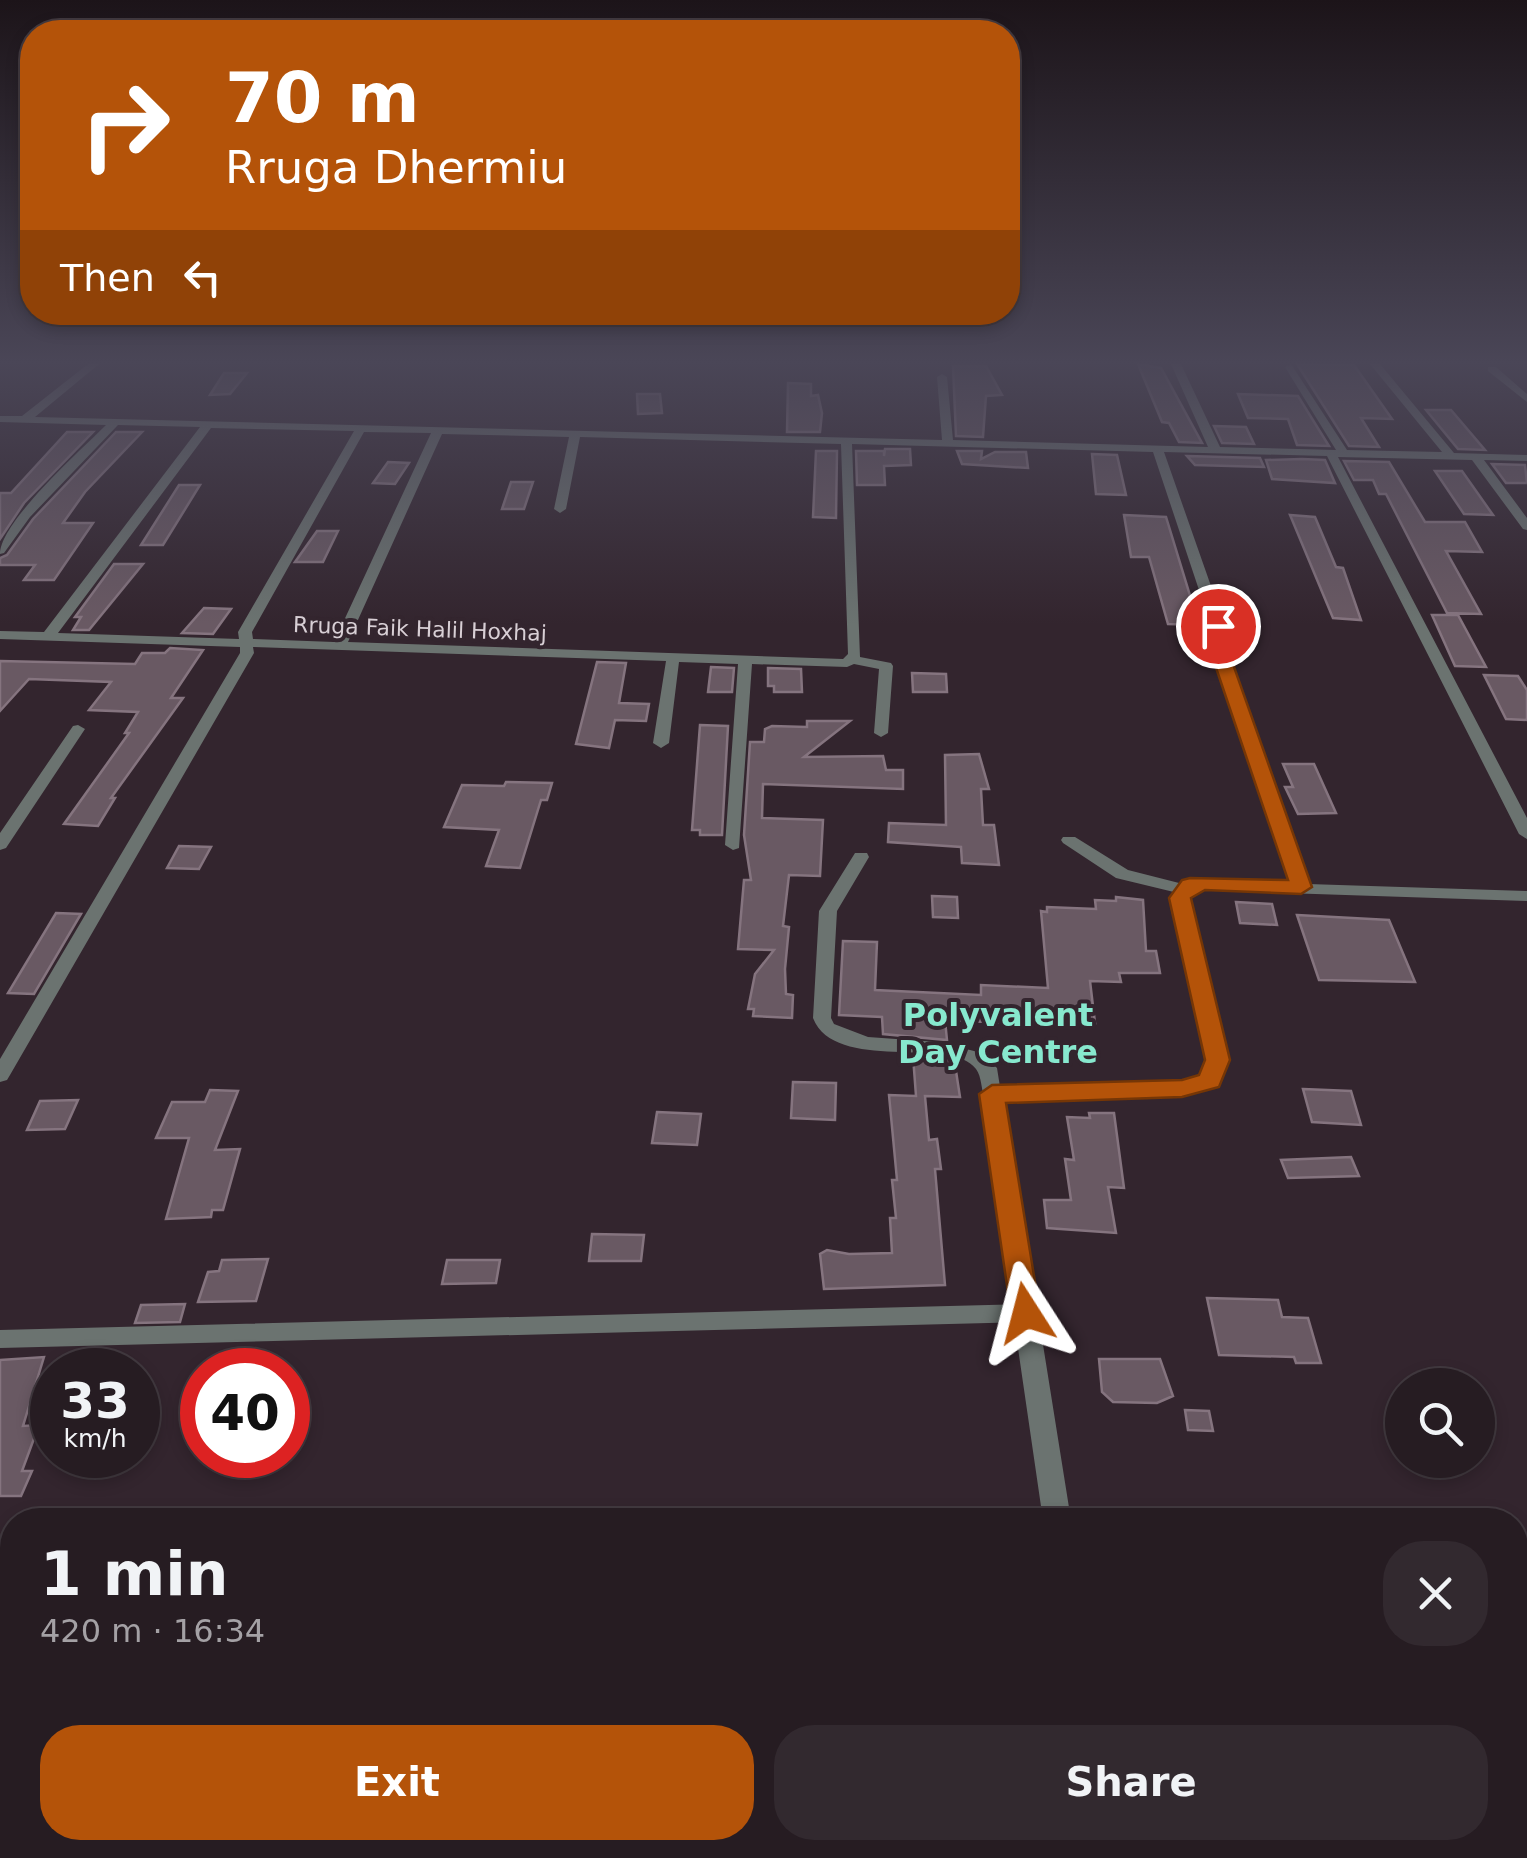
<!DOCTYPE html>
<meta charset="utf-8">
<style>
body{margin:0;font-family:"DejaVu Sans",sans-serif;background:#32292f;color:#f1f3f6;height:100vh;display:flex;flex-direction:column;font-size:38px;white-space:nowrap}
*{box-sizing:border-box;margin:0}
p{font-size:32px;color:#a4a1a5}
.icon{flex:none;width:55px;height:55px;fill:none;stroke:currentColor;stroke-width:2;stroke-linecap:round;stroke-linejoin:round}
.map{position:relative;flex:1;overflow:hidden}
.side{position:absolute;left:0px;top:1508px;width:1528px;height:352px;display:flex;flex-direction:column;background:#261c22;border-radius:40px 40px 0 0;box-shadow:0 5px 15px #0003,0 0 0 2px #423a40}
.side>*{flex:none}
.top-card{position:absolute;left:20px;top:20px;width:1000px;height:305px;border-radius:40px;box-shadow:0 5px 15px #0003,0 0 0 2px #423a40;background:#b45309;color:#fff;overflow:hidden}
.controls{position:absolute;left:1385px;top:1368px;display:grid;gap:20px}
.controls a{display:grid;place-items:center;width:110px;height:110px;border-radius:50%;background:#261c22;box-shadow:0 5px 15px #0003,0 0 0 2px #423a40;font-size:50px}
.speed{position:absolute;left:30px;top:1348px;display:flex;gap:20px;font-size:50px;font-weight:700;text-align:center}
.speed>*{display:grid;place-content:center;width:130px;height:130px;border-radius:50%;background:#261c22;box-shadow:0 5px 15px #0003,0 0 0 2px #423a40;line-height:1}
.speed small{font-size:25px;font-weight:400}
.speed .limit{border:15px solid #d22;background:#fff;color:#111}
.pin{position:absolute;display:grid;place-items:center;width:85px;height:85px;color:#fff;margin:-42px;border:5px solid #fff;border-radius:50%;box-shadow:0 2px 10px #0007}
.me{position:absolute;width:110px;margin:-55px;rotate:351deg;stroke-linejoin:round;filter:drop-shadow(0 0 8px #0008)}
.turn{display:flex;align-items:center;gap:35px;height:210px;padding:0 40px;font-size:45px}
.turn .icon{width:130px;height:130px;stroke-width:2.5}
.turn b{display:block;font-size:70px;line-height:85px}
.then{display:flex;align-items:center;height:95px;padding:0 40px;background:#0003;gap:20px;font-size:38px}
.round{display:grid;place-items:center;flex:none;width:105px;height:105px;border-radius:40px;background:#32292f}
.summary{display:flex;align-items:center;justify-content:space-between;height:170px;padding:0 40px}
h1{font-size:60px;font-weight:700;line-height:75px}
.button{display:flex;gap:20px;margin-top:auto;padding:20px 40px}
.button a{flex:1;height:115px;border-radius:40px;background:#b45309;color:#fff;font-size:40px;font-weight:700;line-height:115px;text-align:center}
.button a+a{background:#32292f;color:#f1f3f6}
.map>svg:first-child{display:block}
.building{fill:#695963;stroke:#85747f;stroke-width:2.5}
.lines{fill:none;stroke-linecap:round;stroke-linejoin:round}
.minor{fill:#6b7370;fill-rule:evenodd}
.tertiary{fill:#6b7370;fill-rule:evenodd}
.route{fill:#b45309;stroke:#753606;stroke-width:2.5}
.labels{text-anchor:middle;dominant-baseline:central;stroke-width:8;stroke-linejoin:round;paint-order:stroke}
.far-street-label{font-size:22px;fill:#d8cfd5;stroke:#33252e}
.quarter-label{font-size:32px;font-weight:bold;fill:#87e8ce;stroke:#33252e}
</style>
<div class="map">
<svg width="1527" height="1858" viewBox="0 0 1527 1858">
<rect width="100%" height="100%" fill="#33252e"/>
<path class="building" d="M1138 364 1161 368 1202 443 1179 442 1169 423 1162 422Z
M1297 364 1354 365 1392 419 1361 418 1379 447 1349 446Z
M953 366H986L1002 395 986 396 983 437 956 436Z
M224 373H247L230 394 210 395Z
M788 383 811 384V396L818 395 822 413 820 432H787Z
M637 394H660L662 413 638 414Z
M1238 394 1298 396 1329 446 1297 445 1288 419 1248 418Z
M1426 410H1451L1485 450 1458 449Z
M1214 426 1246 427 1254 444 1222 443Z
M67 432H93L24 503 0 539V493H11Z
M116 432H142L85 492 63 523H93L54 580H24L35 565H0V558L7 555 33 519Z
M885 449H910L911 465 884 466 885 485H857L856 451H884V456Z
M816 451H837L836 518 813 517Z
M957 451H982L981 459 995 452H1026L1028 468 962 464Z
M1092 454 1117 455 1126 495 1096 494Z
M1187 456 1260 458 1264 467 1195 465Z
M1302 459 1325 460 1335 483 1272 479 1266 460Z
M1344 461 1389 462 1425 522H1465L1482 552 1446 551 1481 614 1447 613 1386 494H1379L1373 480H1354Z
M388 462 409 463 395 484 373 483Z
M1492 464 1525 465 1527 483H1506Z
M1435 471H1462L1493 515 1464 514Z
M511 482H533L524 509H502Z
M179 485H200L163 545H141Z
M1124 515 1166 517 1199 625 1168 624 1149 557H1131Z
M1290 515 1315 517 1336 567 1343 568 1361 620 1333 618Z
M317 531H338L323 562H295Z
M114 564H143L89 630H73L81 617H75Z
M204 608 231 609 213 634 182 633Z
M1432 615H1458L1486 667 1455 666Z
M170 648 203 650 171 698H183L111 798H115L98 826 64 824 129 733H125L138 712 89 710 111 682 29 679 0 711V661L135 664 142 653H165Z
M597 662 626 663 619 703 649 704 646 721 615 720 609 748 576 744Z
M711 667 734 668 732 692H708Z
M768 668 801 669 802 692H774V686H768Z
M912 673 946 674 947 692H913Z
M1484 675 1518 676 1527 690V720L1506 719Z
M807 721H850L804 757 883 756 886 770H903V789L763 784 762 818 823 820 820 876 789 875 783 926 789 927 785 969 786 994 793 995 792 1018 753 1016 754 1009H748L755 974 774 950 738 949 744 880H751L744 835 750 742H764L765 729 772 726 807 727Z
M700 725 728 726 722 835H700V830H692Z
M979 754 989 789H981L983 825H994L999 865 962 863 961 847 888 842 889 823 946 825 945 755Z
M1283 764H1314L1336 813 1298 814 1285 787H1293Z
M506 782 552 783 547 800H541L520 868 486 866 499 830 444 827 462 785 504 786Z
M179 846 211 847 199 869 167 868Z
M932 896 957 897 958 918 933 917Z
M1116 897 1143 900 1146 951H1156L1160 973H1119L1121 982 1090 981 1095 1023 1005 1013 1006 1023 945 1020 947 1040 883 1034 882 1017 839 1015 843 941 877 942 875 990 981 995V985L1048 988 1041 911 1047 912V907L1096 909 1095 900 1116 901Z
M1236 902 1272 904 1277 925 1240 923Z
M56 913 81 914 34 994 8 993Z
M1297 915 1389 920 1415 982 1319 980Z
M913 1056 949 1060 950 1071H956L960 1097 925 1096 929 1140 937 1139 941 1169H935L945 1285 824 1289 820 1254 827 1250 849 1254 892 1253 890 1218H896L892 1180H897L889 1095 916 1096Z
M793 1082 836 1083 835 1120 791 1118Z
M1303 1089 1351 1091 1361 1125 1312 1122Z
M210 1090 238 1091 215 1150 240 1149 223 1210H212L211 1217 166 1219 189 1138H156L172 1102H205Z
M78 1100 65 1129 27 1130 40 1101Z
M657 1112 701 1114 697 1145 652 1143Z
M1089 1113H1114L1124 1188 1108 1187 1116 1233 1047 1228 1044 1200H1071L1065 1159 1074 1160 1067 1117 1090 1118Z
M1351 1157 1359 1176 1288 1178 1281 1160Z
M592 1234 644 1235 641 1261H589Z
M268 1259 256 1301 198 1302 208 1272 219 1271 222 1260Z
M447 1260H500L496 1283 442 1284Z
M1207 1298 1278 1300 1282 1317 1308 1318 1321 1363H1296L1294 1357 1219 1355Z
M185 1304 180 1322 135 1323 141 1305Z
M44 1357 23 1426 39 1425 22 1471H32L21 1496H0V1360Z
M1099 1359H1160L1173 1396 1157 1403 1113 1402 1102 1392Z
M1185 1410 1209 1411 1213 1431 1188 1430Z"/>
<g class="lines">
<path class="minor" d="M88 364H99L35 417 942 440 937 377 942 374 947 377 953 440 1208 447 1171 364H1181L1220 447 1336 450 1285 367 1291 364 1347 450 1442 452 1370 364H1380L1454 453 1527 455V461L1484 460 1527 518V530L1523 529 1472 460 1338 457 1527 818V839L1519 834 1327 456 1164 452 1225 626 1226 649 1308 884 1527 891V901L1196 890 1188 906 1228 1060 1217 1086 1182 1096 992 1101 985 1099C981 1090 982 1077 976 1069 952 1035 835 1074 813 1018L819 911 855 853H867L869 857 837 911 831 1018 834 1024 868 1037 938 1042 982 1053 997 1068 1000 1087 1182 1082 1202 1077 1208 1060 1170 906 1178 893 1116 878 1063 843 1061 840 1063 837H1075L1128 870 1183 884 1190 880 1291 883 1212 649 1211 626 1153 452 852 444 860 657 891 663 893 666 888 733 881 737 874 733 879 669 854 664 847 667 752 664 739 848 733 850 725 845 738 664 679 662 669 743 661 748 653 743 666 661 253 647 254 653 10 1075 7 1080 0 1082V1059L240 653V647L0 639V631L44 632 200 427 118 425 30 517 4 553 0 554C0 522 81 450 106 425L0 422V416H22ZM211 428 354 431 238 632 239 639 58 633ZM364 432 431 433 334 642 253 639 252 632ZM442 434 569 437 554 509 560 513 566 509 580 437 841 444 848 654 843 659 348 642Z
M1488 367H1496L1527 394V402L1488 371Z
M78 725 85 729 6 848 0 850V833L73 726Z
M1026 1304 1034 1307 1037 1313 1034 1319 1026 1322 0 1348V1330Z"/>
<path class="tertiary" d="M992 1086 1000 1088 1003 1094 1071 1520H1043L981 1094 984 1088Z
M1090 1848H1124L1125 1858H1091Z"/>
</g>
<linearGradient id="sky" x2="0" y2="1"><stop stop-color="#1c1419"/><stop offset="0.58" stop-color="#4a4657"/><stop offset="1" stop-color="#4a4657" stop-opacity="0"/></linearGradient>
<rect width="1527" height="624" fill="url(#sky)"/>
<path class="route" d="M1212 622 1227 626 1228 650 1312 887 1301 894 1205 890 1191 898 1230 1060 1219 1087 1182 1097 1006 1103 1040 1313 1036 1322H1015L1011 1313 979 1094 992 1085 1182 1080 1199 1075 1205 1060 1169 898 1182 880 1190 878 1288 880 1210 650Z"/>
<g class="labels">
<g class="far-street-label">
<text transform="translate(420 629) rotate(2)">Rruga Faik Halil Hoxhaj</text>
</g>
<g class="quarter-label">
<text x="998" y="1015">Polyvalent<tspan x="998" dy="37">Day Centre</tspan></text>
</g>
</g>
</svg>
<div class="controls">
<a><svg class="icon" aria-label="search" viewBox="0 0 24 24"><circle cx="10" cy="10" r="6"/><path d="M15 15l6 6"/></svg></a>
</div>
<div class="speed"><div>33<small>km/h</small></div><div class="limit">40</div></div>
<div class="pin" style="left:1218px;top:626px;background:#d93025"><svg class="icon" aria-label="arrive" viewBox="0 0 24 24"><path d="M6 21V4h12l-3 4 3 4H6"/></svg></div>
<svg class="me" style="left:1026px;top:1313px" viewBox="-20 -20 40 40"><path d="M0-17L14 15 0 8-14 15z" fill="#b45309" stroke="#fff" stroke-width="4"/></svg>
<div class="top-card">
<div class="turn"><svg class="icon" aria-label="right" viewBox="0 0 24 24"><path d="M7 20v-9h11M14 6l5 5-5 5"/></svg><div><b>70 m</b>Rruga Dhermiu</div></div>
<div class="then">Then<svg class="icon" aria-label="left" viewBox="0 0 24 24"><path d="M17 20v-9H6M10 6l-5 5 5 5"/></svg></div>
</div>
<section class="side">
<div class="summary"><div><h1>1 min</h1><p>420 m · 16:34</p></div><a class="round"><svg class="icon" aria-label="close" viewBox="0 0 24 24"><path d="M6 6l12 12M18 6L6 18"/></svg></a></div>
<div class="button"><a>Exit</a><a>Share</a></div>
</section>
</div>
